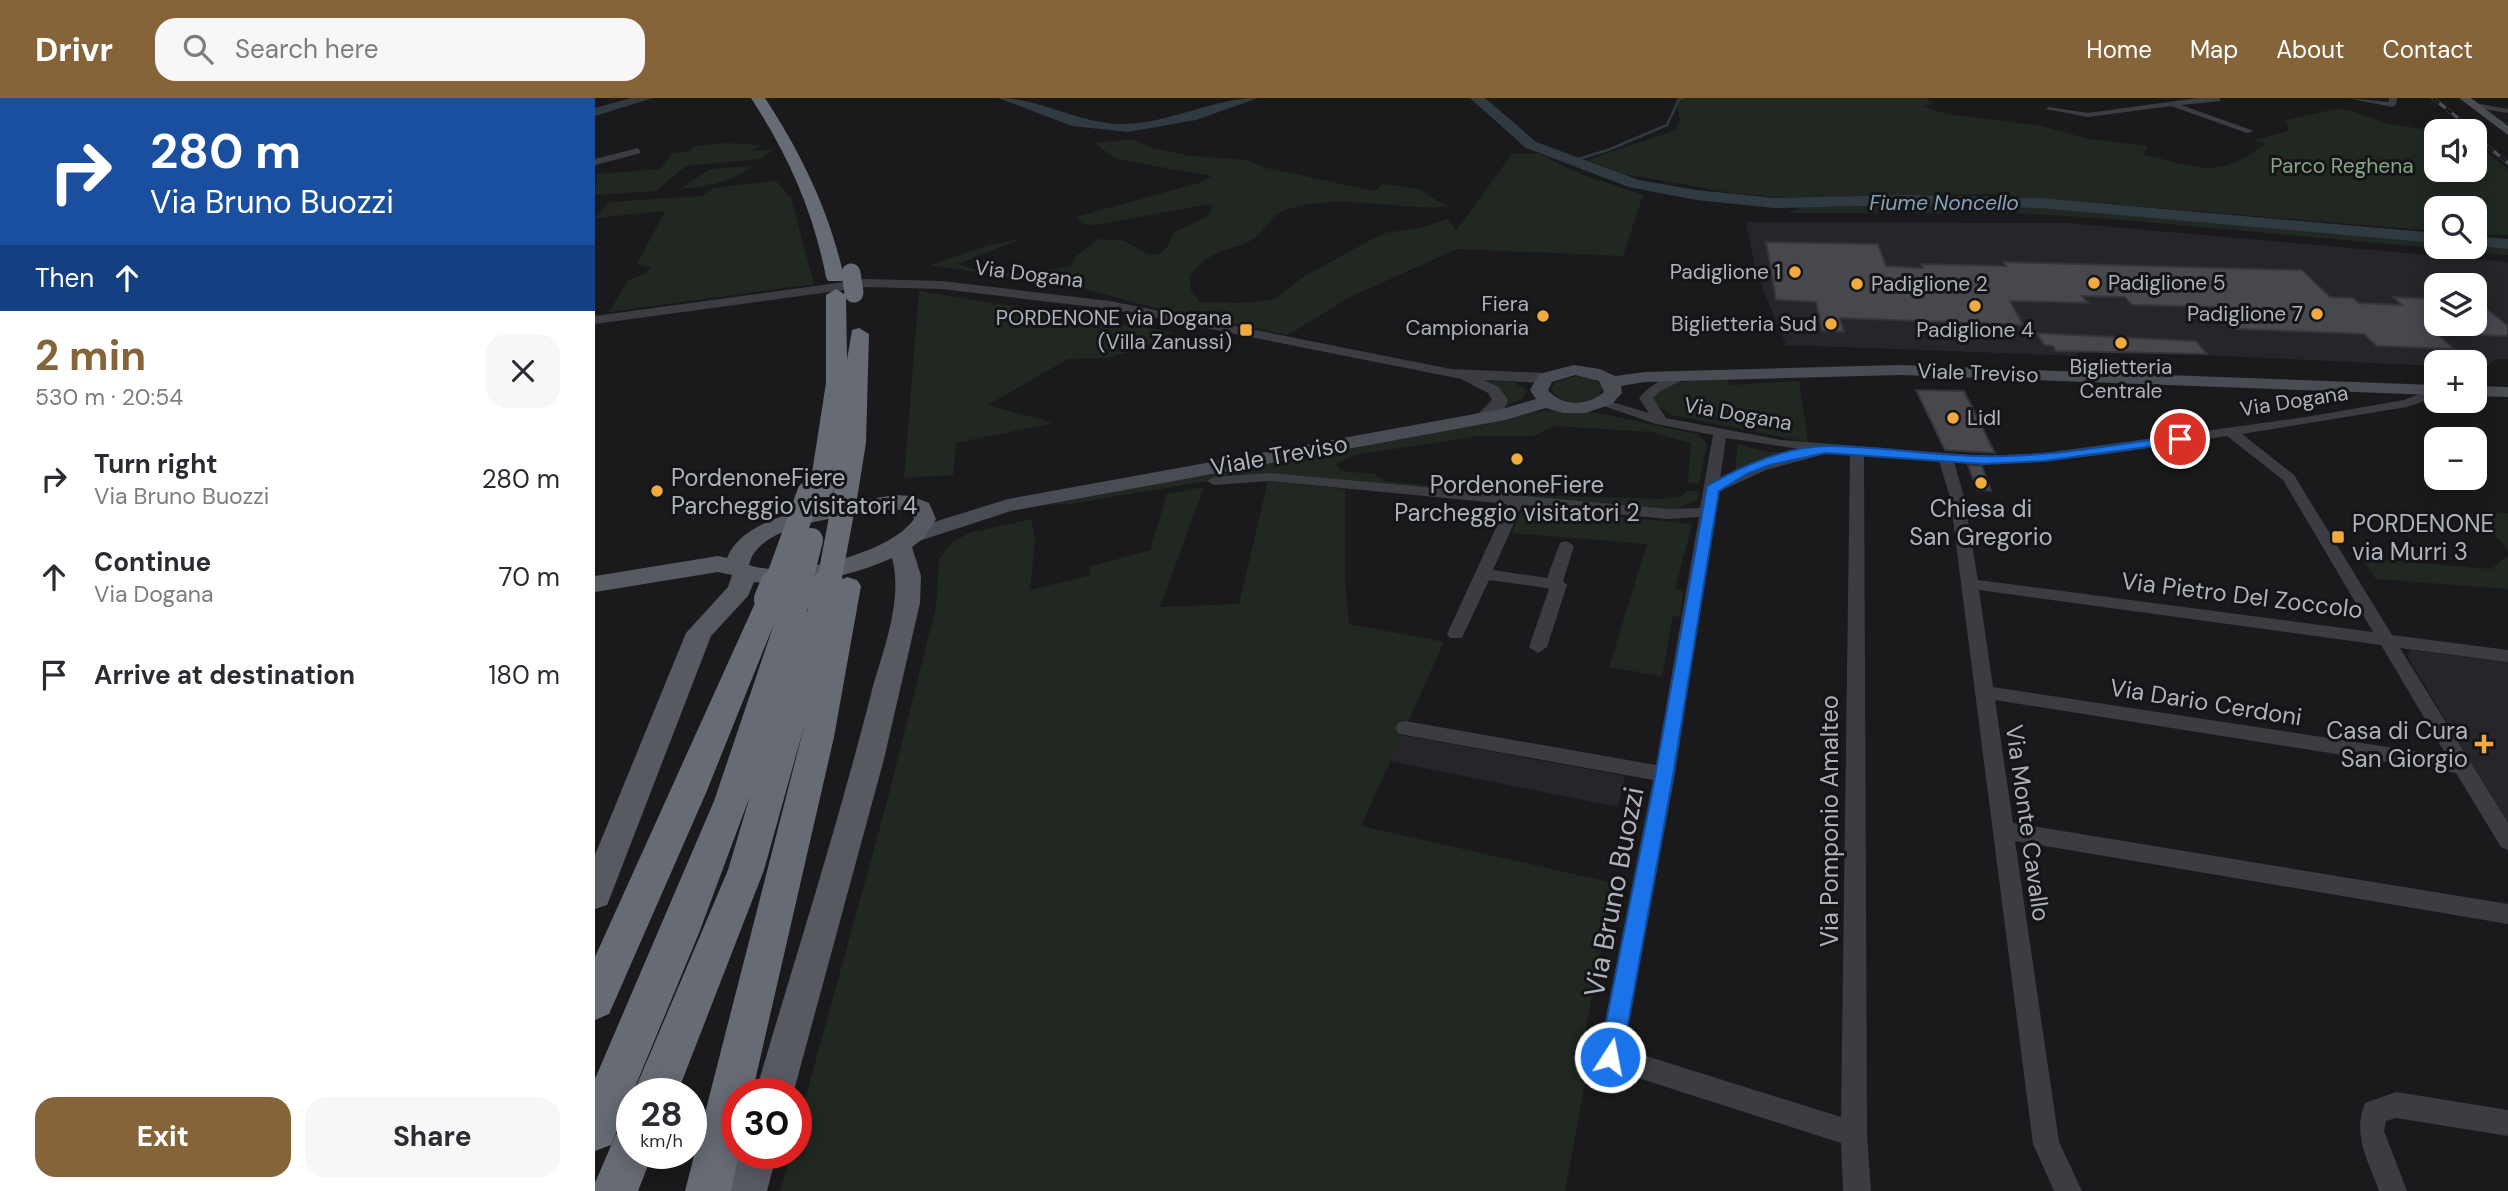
<!DOCTYPE html>
<meta charset="utf-8">
<style>
body{margin:0;font-family:"DM Sans",sans-serif;background:#f7f7f7;color:#2b2b33;height:100vh;display:flex;flex-direction:column;font-size:26px;white-space:nowrap}
*{box-sizing:border-box;margin:0}
p{font-size:23px;color:#7c7c81}
.icon{flex:none;width:38px;height:38px;fill:none;stroke:currentColor;stroke-width:2;stroke-linecap:round;stroke-linejoin:round}
.map{position:relative;flex:1;overflow:hidden}
.panel{display:flex;flex-direction:column;background:#fff;width:595px}
.panel>*{flex:none}
.hud{background:#1a4fa0;color:#fff;overflow:hidden}
.tools{position:absolute;left:1829px;top:21px;display:grid;gap:14px}
.tools a{display:grid;place-items:center;width:63px;height:63px;border-radius:14px;background:#fff;box-shadow:0 4px 18px #0003;font-size:35px}
.speed{position:absolute;left:21px;top:980px;display:flex;gap:14px;font-size:35px;font-weight:700;text-align:center}
.speed>*{display:grid;place-content:center;width:91px;height:91px;border-radius:50%;background:#fff;box-shadow:0 4px 18px #0003;line-height:1}
.speed small{font-size:18px;font-weight:400}
.speed .limit{border:10px solid #d22;background:#fff;color:#111}
.pin{position:absolute;display:grid;place-items:center;width:60px;height:60px;color:#fff;margin:-30px;border:4px solid #fff;border-radius:50%;box-shadow:0 2px 7px #0007}
.me{position:absolute;width:77px;margin:-38px;rotate:11deg;stroke-linejoin:round;filter:drop-shadow(0 0 5px #0008)}
.turn{display:flex;align-items:center;gap:24px;height:147px;padding:0 35px;font-size:32px}
.turn .icon{width:91px;height:91px;stroke-width:2.5}
.turn b{display:block;font-size:49px;line-height:60px}
.then{display:flex;align-items:center;height:66px;padding:0 35px;background:#0003;gap:14px;font-size:26px}
.round{display:grid;place-items:center;flex:none;width:74px;height:74px;border-radius:21px;background:#f7f7f7}
.overview{display:flex;align-items:center;justify-content:space-between;height:119px;padding:0 35px}
h1{font-size:42px;font-weight:700;line-height:52px;color:#846438}
.primary-button{display:flex;gap:14px;margin-top:auto;padding:14px 35px}
.primary-button a{flex:1;height:80px;border-radius:21px;background:#846438;color:#fff;font-size:28px;font-weight:700;line-height:80px;text-align:center}
.primary-button a+a{background:#f7f7f7;color:#2b2b33}
ul{padding:0;list-style:none}
li{display:flex;align-items:center;gap:21px;height:98px;padding:0 35px}
li div{flex:1}
li b{display:block;font-size:26px}
li em{font-style:normal}
header{display:flex;align-items:center;gap:42px;box-sizing:border-box;height:98px;padding:0 35px;background:#846438;color:#fff}
header strong{font-size:33px}
nav{display:flex;gap:38px;margin-inline-start:auto;font-size:24px}
.search{width:490px;height:63px;background:#f7f7f7;display:flex;align-items:center;gap:18px;box-sizing:border-box;padding:0 24px;border-radius:21px;color:#7c7c81;font-size:26px}
main{display:flex;flex:1;min-height:0}
.map>svg:first-child{display:block}
.built{fill:#26262a;fill-rule:evenodd}
.green{fill:#202821}
.lines{fill:none;stroke-linecap:round;stroke-linejoin:round}
.stream{stroke:#303a41;stroke-width:2.5}
.river{fill:#303a41;fill-rule:evenodd}
.building{fill:#47484d;stroke:#343539;stroke-width:2}
.minor{fill:#3b3d42;fill-rule:evenodd}
.tertiary{fill:#3b3d42;fill-rule:evenodd}
.secondary{fill:#494c52;fill-rule:evenodd}
.primary{fill:#575a61;fill-rule:evenodd}
.motorway{fill:#676b73;fill-rule:evenodd}
.rail-casing{stroke:#4e5157;stroke-width:3.5}
.rail{stroke:#151518;stroke-width:2.5;stroke-dasharray:8;stroke-linecap:butt}
.motorway-bridge-far2{stroke:#676b73;stroke-width:19}
.motorway-bridge-far1{stroke:#676b73;stroke-width:24}
.motorway-bridge{stroke:#676b73;stroke-width:32}
.route{fill:#1a73e8;stroke:#114b97;stroke-width:2}
.poi-dot{fill:#f1aa3e;stroke:#151518;stroke-width:2.5}
.labels{text-anchor:middle;dominant-baseline:central;stroke-width:6;stroke-linejoin:round;paint-order:stroke}
.far-park-label{font-size:21px;fill:#84a685;stroke:#151518}
.far-water-label{font-size:21px;font-style:italic;fill:#85a2b6;stroke:#151518}
.far-poi-label{font-size:21px;fill:#adb2bc;stroke:#151518;text-anchor:end}
.far-street-label{font-size:21px;fill:#adb2bc;stroke:#151518}
.street-label{font-size:24px;fill:#adb2bc;stroke:#151518}
.poi-label{font-size:24px;fill:#adb2bc;stroke:#151518;text-anchor:start}
.near-street-label{font-size:28px;fill:#adb2bc;stroke:#151518}
</style>
<header>
<strong>Drivr</strong>
<div class="search"><svg class="icon" aria-label="search" viewBox="0 0 24 24"><circle cx="10" cy="10" r="6"/><path d="M15 15l6 6"/></svg>Search here</div>
<nav><a>Home</a><a>Map</a><a>About</a><a>Contact</a></nav>
</header>
<main>
<section class="panel">
<div class="hud">
<div class="turn"><svg class="icon" aria-label="right" viewBox="0 0 24 24"><path d="M7 20v-9h11M14 6l5 5-5 5"/></svg><div><b>280 m</b>Via Bruno Buozzi</div></div>
<div class="then">Then<svg class="icon" aria-label="ahead" viewBox="0 0 24 24"><path d="M12 20V5M6 11l6-6 6 6"/></svg></div>
</div>
<div class="overview"><div><h1>2 min</h1><p>530 m · 20:54</p></div><a class="round"><svg class="icon" aria-label="close" viewBox="0 0 24 24"><path d="M6 6l12 12M18 6L6 18"/></svg></a></div>
<ul>
<li><svg class="icon" aria-label="right" viewBox="0 0 24 24"><path d="M7 20v-9h11M14 6l5 5-5 5"/></svg><div><b>Turn right</b><p>Via Bruno Buozzi</p></div><em>280 m</em></li>
<li><svg class="icon" aria-label="ahead" viewBox="0 0 24 24"><path d="M12 20V5M6 11l6-6 6 6"/></svg><div><b>Continue</b><p>Via Dogana</p></div><em>70 m</em></li>
<li><svg class="icon" aria-label="arrive" viewBox="0 0 24 24"><path d="M6 21V4h12l-3 4 3 4H6"/></svg><div><b>Arrive at destination</b></div><em>180 m</em></li>
</ul>
<div class="primary-button"><a>Exit</a><a>Share</a></div>
</section>
<div class="map">
<svg width="1913" height="1093" viewBox="0 0 1913 1093">
<rect width="100%" height="100%" fill="#1a1a1d"/>
<path class="built" d="M1151 124 1472 125 1913 164V261H1901L1890 270H1880V264H1841V268L1540 254H1481L1483 258 1191 247 1161 174ZM1841 187H1880V226H1841Z
M1816 552 1913 564V728L1812 557Z
M807 637 1030 678 1023 709 795 663Z"/>
<path class="green" d="M1081 0H1332L1339 6 1328 8 1351 16 1446 28 1494 41 1553 48 1549 57C1605 68 1619 84 1670 46L1660 42 1694 33 1691 22 1740 11 1754 12 1793 26 1835 32 1841 37V72H1880V51L1890 53 1913 71V137H1880V110H1841V133L1394 96 1198 100 1137 95 1024 75 992 62 1081 32 1085 22Z
M537 41 557 50 595 58 651 62 671 70 780 93 788 86 823 91 853 109C800 112 743 94 690 112 673 119 670 135 655 143 643 150 627 151 615 159 607 163 601 171 594 177L596 193 605 204 647 205 678 202 711 177 789 135 825 130 852 121 861 133 917 56H944L988 77 1048 97 1028 158 862 151 755 199 693 237 553 208 482 189 335 167 394 147 426 141 363 166C401 180 437 175 476 168L481 158 504 141 530 143 552 156 563 157 572 149 579 134 610 120 619 108 614 106 501 127 489 126 481 119 604 85 617 78 521 61 500 45Z
M130 45 167 47 155 53 179 51 166 61 91 68 61 93 0 97 2 76 65 71 78 55 96 53 99 48Z
M157 68C137 84 111 89 85 91L115 71Z
M181 83 196 100 219 186 14 214 33 182 50 176 56 170 42 166 70 113 0 120 15 104 108 98 118 90Z
M1369 107 1478 110 1841 144V149L1913 150V157L1517 121 1420 115H1193L1206 109Z
M324 193 577 234 547 250 512 260 473 261 393 307 458 325 361 345 358 377 309 380Z
M982 278 998 281 1007 288 1005 297C991 307 966 308 956 291L961 284Z
M1132 282 1135 287 1204 283 1213 344 1077 317 1058 304C1062 278 1112 283 1132 282Z
M894 283 919 284 932 293 927 301 911 308 908 293Z
M953 312 1004 315 1101 336 1112 345 1104 386 1094 385 1093 382 1096 345 1056 334 960 328 938 338H884L759 357 741 366 746 373 779 376 789 383 871 391 902 385 959 398 1069 401 1087 398 1092 393H1103L1102 402 1079 411 1034 410 648 377 476 406 450 407Z
M1143 346 1173 354H1199L1156 365 1140 373Z
M673 383 750 391V484L754 526 849 544 766 728 1019 785 984 964 990 985 970 1093H185L196 1055H201V1034L290 711 341 509 344 461 357 445 374 435 436 421 440 441 435 492 496 477 494 469 555 452 572 396 609 389 565 509 644 506Z
M928 409 1097 426 1080 491 1088 493 1085 519 1078 518 1067 578 1014 569 1052 446 917 435Z
M1881 414 1913 415V453Z
M1913 458V491L1781 481 1766 460 1896 471Z"/>
<g class="lines">
<path class="stream" d="M977 63 1013 52 1072 27 1084 1 1088 0"/>
<path class="river" d="M36 0H58L0 18V10Z
M403 0C447 0 482 26 530 26 576 25 618 0 663 0L601 22 533 34 477 28Z
M875 0H890L941 44 1044 82 1101 92 1179 100 1310 97 1445 100 1841 135V145L1445 110 1310 107 1179 110 1101 102 1034 89 931 50Z
M1880 138 1913 141V151L1880 148Z"/>
</g>
<path class="building" d="M1171 144 1283 146 1291 168 1328 170 1326 166 1411 168 1408 164 1707 172 1735 199 1758 200 1764 205 1807 207 1798 199 1841 201V235L1859 251 1782 248 1769 236 1640 231 1622 209 1537 207 1530 199 1487 198 1493 205 1415 203 1428 227 1245 220 1249 234 1227 233 1221 204 1181 202Z
M1880 201 1913 228V238L1880 237Z
M1442 235 1601 243 1612 256 1461 253 1458 248 1449 247Z
M1321 292 1369 293 1400 355 1350 352Z
M1373 367 1387 368 1396 393 1382 392Z"/>
<g class="lines">
<path class="minor" d="M1603 0H1624L1626 3 1586 7 1659 33 1652 35 1576 8 1493 19 1450 11 1454 9 1493 15Z
M1753 0 1794 4V0H1802L1801 7 1797 9Z
M1879 5 1913 11V15L1876 9Z
M43 50 46 55 0 67V61Z
M1084 275 1088 276V282L1065 293 1058 300 1071 320 1186 342 1389 358 1449 355 1711 319 1809 302 1824 296 1826 289H1836L1835 301 1812 309 1647 336 1699 377 1797 537 1913 552V564L1805 550 1913 725V752L1906 749 1861 675 1400 602 1418 725 1913 806V826L1420 743 1464 1044 1487 1093H1459L1438 1046 1355 399 1344 363 1269 357 1272 1036 1276 1093H1248L1246 1045 1006 968 1003 959 1058 682 810 637 803 635 801 630 803 625 810 623 1061 667 1104 419 1073 421 927 407 898 472 952 480 965 445 971 443 979 448 968 483 972 487 952 549 943 555 934 549 954 491 952 490 894 482 867 540H855L852 536 912 406 675 383 619 387 612 383 619 379 675 375 1073 411 1105 410 1118 337 1061 326 1000 305 1007 301 1054 315 1044 300C1055 287 1068 280 1084 275ZM1632 338 1688 382 1778 534 1383 482 1369 399 1359 364C1450 371 1542 350 1632 338ZM1131 340 1212 352 1161 365 1125 381ZM1224 353 1255 356 1246 1019 1029 951 1080 676 1123 394 1171 372 1223 358ZM1384 492 1786 547 1852 658 1398 589Z
M1801 994 1913 1012V1038L1801 1020 1791 1023 1789 1033 1812 1093H1784C1773 1062 1757 1037 1770 1005Z"/>
<path class="tertiary" d="M271 181 346 183 515 203 856 271 950 275 958 280 950 285 889 282 904 289 913 302 909 312 887 325 879 320 897 302 893 295 866 281 515 211 346 191 271 189 0 226V218Z"/>
<path class="secondary" d="M1864 0H1876L1913 28V37Z
M979 267 1005 271 1020 278 1050 274 1305 267 1841 287V297L1305 277 1050 284 1026 288 1027 295 1017 306 991 315H968L951 310 910 322 416 413 321 444 310 437 313 432 413 401 907 311 941 301 935 292 944 276ZM980 277 1004 283 1009 294C993 308 967 309 953 292L957 284Z
M1880 288 1913 289V299L1880 298Z"/>
<path class="primary" d="M300 397 316 398 334 405 341 421 329 440 317 449 326 478 325 505 289 661 198 996H160C199 864 241 733 275 600 286 556 309 505 297 460 258 478 202 490 159 484L153 498 116 538 16 797 12 807 0 811V757L91 535 133 489 137 477 123 474 0 494V478L123 458 132 460C152 410 252 406 300 397ZM300 411 316 414 319 421C295 456 194 481 154 467 164 422 261 418 300 411Z
M142 1055H182L172 1093H132Z"/>
<path class="motorway" d="M156 0H170C207 57 234 112 249 179L247 183H233L231 179C218 112 193 57 156 0Z
M241 191 251 197 252 262 257 232 264 230 274 236 271 345 264 388 261 393 252 395 240 389 236 399H218L214 394 231 285V197Z
M252 479 262 482 266 488 239 639 157 996H142V1055H144L136 1093H90L210 625 169 772 82 996H38L133 772 155 698 104 835 16 1047 0 1053V981L119 703 179 526 111 695 14 916 0 922V859L165 494 175 492 188 499 191 493 201 491 211 493 215 500 211 516 222 487 239 486Z
M37 1030V1055H58L43 1093H0V1085L21 1036Z"/>
<g class="rail-casing">
<path id="rail" d="M1838 0 1879 33
M1880 38 1913 65"/>
</g>
<use href="#rail" class="rail"/>
<path class="motorway-bridge-far2" d="M256 175 259 195"/>
<path class="motorway-bridge-far1" d="M180 489 214 395
M204 489 216 442
M233 489 252 388"/>
<path class="motorway-bridge" d="M232 493 233 487
M201 500 204 487
M175 501 181 487"/>
</g>
<path class="route" d="M1585 338 1591 341 1589 344 1449 363 1389 366 1230 355 1175 367 1152 376 1124 393 1077 684 1027 959 1023 967 1015 970 1007 967 1004 959 1059 684 1112 388C1146 368 1193 348 1233 348 1285 348 1336 358 1388 358 1453 360 1520 346 1585 338Z"/>
<g class="poi-dot">
<circle cx="1200" cy="174" r="7"/>
<circle cx="1499" cy="185" r="7"/>
<circle cx="1262" cy="186" r="7"/>
<circle cx="1380" cy="208" r="7"/>
<circle cx="1722" cy="216" r="7"/>
<circle cx="948" cy="218" r="7"/>
<circle cx="1236" cy="226" r="7"/>
<rect x="644" y="225" width="14" height="14" rx="3.5"/>
<circle cx="1526" cy="245" r="7"/>
<circle cx="1358" cy="320" r="7"/>
<circle cx="922" cy="361" r="7"/>
<circle cx="1386" cy="385" r="7"/>
<circle cx="62" cy="393" r="7"/>
<rect x="1736" y="432" width="14" height="14" rx="3.5"/>
<path d="M1885.5 635.5h7v7h7v7h-7v7h-7v-7h-7v-7h7z"/>
</g>
<g class="labels">
<g class="far-park-label">
<text x="1747" y="68">Parco Reghena</text>
</g>
<g class="far-water-label">
<text x="1349" y="105">Fiume Noncello</text>
</g>
<g class="far-poi-label">
<text x="1186" y="174">Padiglione 1</text>
<text x="1513" y="185" text-anchor="start">Padiglione 5</text>
<text x="1276" y="186" text-anchor="start">Padiglione 2</text>
<text x="934" y="206">Fiera<tspan x="934" dy="24">Campionaria</tspan></text>
<text x="1708" y="216">Padiglione 7</text>
<text x="637" y="220">PORDENONE via Dogana<tspan x="637" dy="24">(Villa Zanussi)</tspan></text>
<text x="1222" y="226">Biglietteria Sud</text>
<text x="1380" y="232" text-anchor="middle">Padiglione 4</text>
<text x="1526" y="269" text-anchor="middle">Biglietteria<tspan x="1526" dy="24">Centrale</tspan></text>
<text x="1372" y="320" text-anchor="start">Lidl</text>
</g>
<g class="far-street-label">
<text transform="translate(434 176) rotate(7)">Via Dogana</text>
<text transform="translate(1383 275) rotate(2)">Viale Treviso</text>
<text transform="translate(1699 303) rotate(-9)">Via Dogana</text>
<text transform="translate(1143 316) rotate(10)">Via Dogana</text>
</g>
<g class="street-label">
<text transform="translate(684 357) rotate(-10)">Viale Treviso</text>
<text transform="translate(1647 497) rotate(7)">Via Pietro Del Zoccolo</text>
<text transform="translate(1611 604) rotate(9)">Via Dario Cerdoni</text>
<text transform="translate(1234 723) rotate(-90)">Via Pomponio Amalteo</text>
<text transform="translate(1433 725) rotate(82)">Via Monte Cavallo</text>
</g>
<g class="poi-label">
<text x="76" y="379">PordenoneFiere<tspan x="76" dy="28">Parcheggio visitatori 4</tspan></text>
<text x="922" y="386" text-anchor="middle">PordenoneFiere<tspan x="922" dy="28">Parcheggio visitatori 2</tspan></text>
<text x="1386" y="410" text-anchor="middle">Chiesa di<tspan x="1386" dy="28">San Gregorio</tspan></text>
<text x="1757" y="425">PORDENONE<tspan x="1757" dy="28">via Murri 3</tspan></text>
<text x="1873" y="632" text-anchor="end">Casa di Cura<tspan x="1873" dy="28">San Giorgio</tspan></text>
</g>
<g class="near-street-label">
<text transform="translate(1019 794) rotate(-79)">Via Bruno Buozzi</text>
</g>
</g>
</svg>
<div class="tools">
<a><svg class="icon" aria-label="sound" viewBox="0 0 24 24"><path d="M4 9h4l5-4v14l-5-4H4zM17 9q2 3 0 6"/></svg></a>
<a><svg class="icon" aria-label="search" viewBox="0 0 24 24"><circle cx="10" cy="10" r="6"/><path d="M15 15l6 6"/></svg></a>
<a><svg class="icon" aria-label="layers" viewBox="0 0 24 24"><path d="M12 4l9 5-9 5-9-5zM3 14l9 5 9-5"/></svg></a>
<a>+</a>
<a>−</a>
</div>
<div class="speed"><div>28<small>km/h</small></div><div class="limit">30</div></div>
<div class="pin" style="left:1585px;top:341px;background:#d93025"><svg class="icon" aria-label="arrive" viewBox="0 0 24 24"><path d="M6 21V4h12l-3 4 3 4H6"/></svg></div>
<svg class="me" style="left:1015px;top:959px" viewBox="-20 -20 40 40"><circle r="17" fill="#1a73e8" stroke="#fff" stroke-width="3"/><path d="M0-11L8 9 0 5-8 9z" fill="#fff"/></svg>
</div>
</main>
